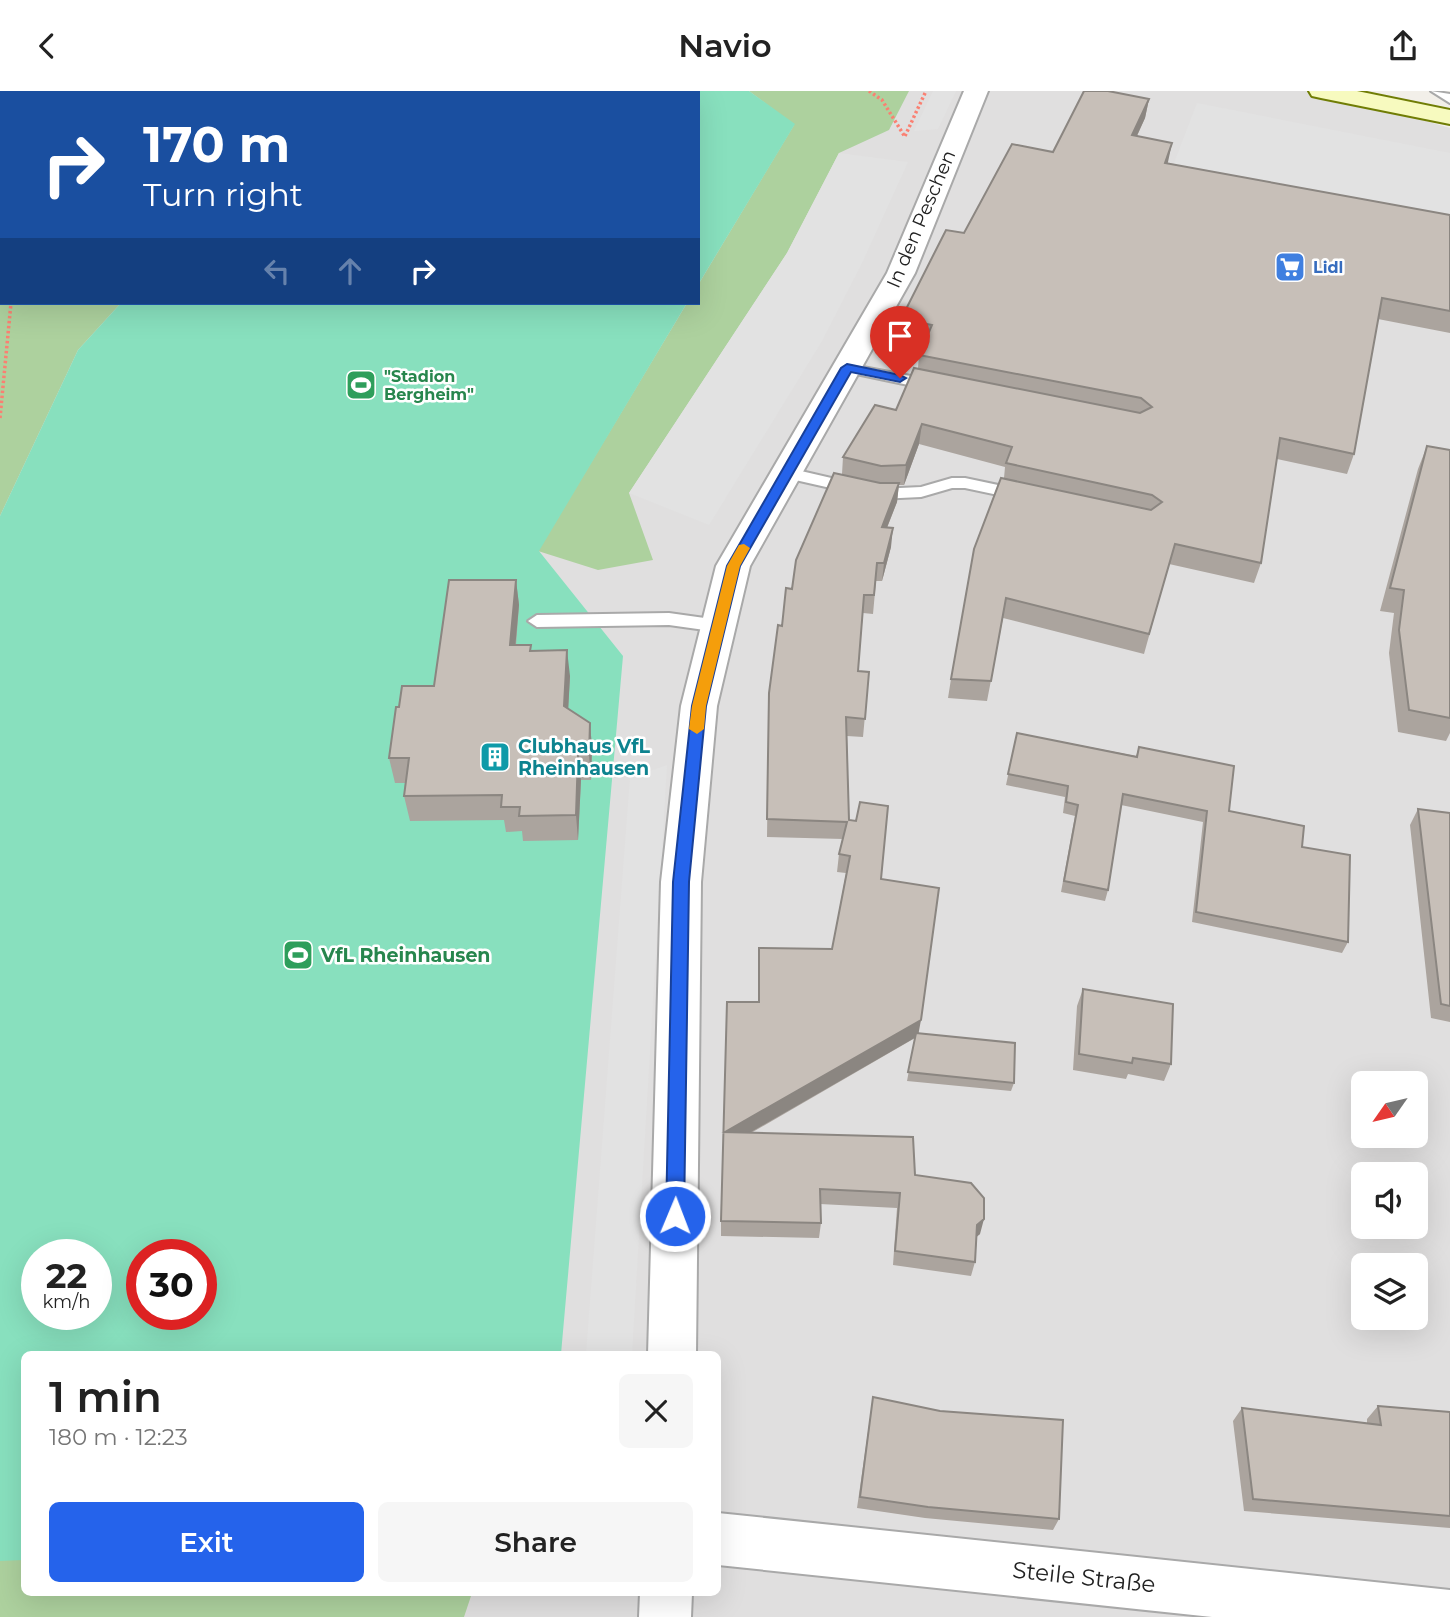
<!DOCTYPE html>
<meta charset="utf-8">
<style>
body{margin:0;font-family:Montserrat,sans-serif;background:#f6f6f6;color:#222;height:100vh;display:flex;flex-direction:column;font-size:26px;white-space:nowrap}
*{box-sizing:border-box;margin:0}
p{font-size:23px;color:#767676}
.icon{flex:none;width:38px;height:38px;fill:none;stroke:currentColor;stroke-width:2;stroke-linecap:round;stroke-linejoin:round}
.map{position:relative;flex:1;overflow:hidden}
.details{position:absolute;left:21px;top:1260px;width:700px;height:245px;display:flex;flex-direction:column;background:#fff;border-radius:10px;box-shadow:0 7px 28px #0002}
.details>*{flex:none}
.hud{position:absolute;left:0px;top:0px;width:700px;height:214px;box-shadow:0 7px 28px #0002;background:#1a4fa0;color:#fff;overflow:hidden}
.needle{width:46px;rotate:236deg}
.fabs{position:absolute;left:1351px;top:980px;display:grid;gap:14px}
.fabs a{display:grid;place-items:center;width:77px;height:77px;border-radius:10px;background:#fff;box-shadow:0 7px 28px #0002;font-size:35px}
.speed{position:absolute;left:21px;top:1148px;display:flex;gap:14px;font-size:35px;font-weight:700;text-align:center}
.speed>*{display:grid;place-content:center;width:91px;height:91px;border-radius:50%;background:#fff;box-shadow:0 7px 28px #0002;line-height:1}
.speed small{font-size:18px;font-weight:400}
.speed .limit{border:10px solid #d22;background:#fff;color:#111}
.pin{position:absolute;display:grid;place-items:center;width:60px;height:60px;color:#fff;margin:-72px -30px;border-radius:50% 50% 50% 0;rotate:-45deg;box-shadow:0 0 7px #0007}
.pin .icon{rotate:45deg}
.me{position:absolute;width:77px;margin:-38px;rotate:1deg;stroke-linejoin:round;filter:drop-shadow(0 0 5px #0008)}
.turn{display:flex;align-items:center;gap:24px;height:147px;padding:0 28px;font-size:32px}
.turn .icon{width:91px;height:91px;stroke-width:2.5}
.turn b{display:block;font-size:49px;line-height:60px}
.lanes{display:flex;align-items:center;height:66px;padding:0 28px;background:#0003;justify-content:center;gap:35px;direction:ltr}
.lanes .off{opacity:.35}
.round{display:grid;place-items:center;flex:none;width:74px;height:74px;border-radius:10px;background:#f6f6f6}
.summary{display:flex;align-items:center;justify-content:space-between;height:119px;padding:0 28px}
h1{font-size:42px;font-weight:600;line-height:52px}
.cta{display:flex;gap:14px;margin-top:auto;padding:14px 28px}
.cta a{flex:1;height:80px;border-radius:10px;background:#2563eb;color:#fff;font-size:28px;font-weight:600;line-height:80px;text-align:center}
.cta a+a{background:#f6f6f6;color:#222}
header{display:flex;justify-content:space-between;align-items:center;height:91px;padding:0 28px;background:#fff;font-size:32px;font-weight:600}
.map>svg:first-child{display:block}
.residential{fill:#e0dfdf;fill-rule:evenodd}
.forest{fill:#add19e}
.pitch{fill:#88e0be;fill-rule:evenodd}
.parking{fill:#e2e2e2}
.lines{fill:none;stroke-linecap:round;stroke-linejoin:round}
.lane-casing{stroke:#a9a9a9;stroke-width:4}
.street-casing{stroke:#a9a9a9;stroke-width:4}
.secondary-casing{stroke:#707d05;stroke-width:4}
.path{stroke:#fa8072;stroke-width:3.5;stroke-dasharray:2.5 2.5;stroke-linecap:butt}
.lane{fill:#fff;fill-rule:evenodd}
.street{fill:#fff;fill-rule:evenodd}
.secondary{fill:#f7fabf;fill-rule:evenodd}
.wall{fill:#aba49e}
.shaded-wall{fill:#8b8681}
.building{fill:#c7bfb8;stroke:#8b8681;stroke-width:2}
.route{fill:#2563eb;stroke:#184099;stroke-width:2}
.slow{fill:#f59e0b}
.labels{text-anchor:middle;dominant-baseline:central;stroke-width:5;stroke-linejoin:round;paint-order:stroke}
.far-shop-label{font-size:16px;font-weight:bold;fill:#366cbe;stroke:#fff;text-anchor:start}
.far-leisure-label{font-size:16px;font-weight:bold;fill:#27864d;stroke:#fff;text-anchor:start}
.street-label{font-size:19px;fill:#222;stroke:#fff}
.culture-label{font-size:19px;font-weight:bold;fill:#0d838f;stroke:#fff;text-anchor:start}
.leisure-label{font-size:19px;font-weight:bold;fill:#27864d;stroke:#fff;text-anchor:start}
.near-street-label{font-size:23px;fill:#222;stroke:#fff}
</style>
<header><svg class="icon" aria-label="back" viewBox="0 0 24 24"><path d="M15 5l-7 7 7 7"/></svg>Navio<svg class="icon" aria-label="share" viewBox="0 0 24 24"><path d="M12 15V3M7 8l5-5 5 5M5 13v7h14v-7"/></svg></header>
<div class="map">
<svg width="1450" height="1526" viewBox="0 0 1450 1526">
<rect width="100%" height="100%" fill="#f2efe9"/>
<path class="residential" d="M0 0H1322L1450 37V1526H0ZM2 2H698V212H2ZM1363 992H1416V1045H1363ZM1363 1083H1416V1136H1363ZM37 1164H96V1223H37ZM142 1164H201V1223H142ZM1363 1174H1416V1227H1363ZM24 1264H718V1502H24Z"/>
<path class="forest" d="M749 0H909L889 39 839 62 787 162 629 402 653 469 598 479 538 460 687 212H698V194L794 34Z
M0 76 2 212H121L78 259 0 425Z
M0 1368H24V1502H472L464 1526H0Z"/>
<path class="pitch" d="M321 0H749L795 33 698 194V2H317Z
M121 212H687L539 460 623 565 561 1263 24 1264V1469L0 1470V425L78 259ZM37 1164H96V1223H37ZM142 1164H201V1223H142Z"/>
<path class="parking" d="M933 0H956L938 38 914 40Z
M1197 12 1450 62V145L1161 106Z
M839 62 908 71 862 172 822 250 709 434 629 402 787 162Z
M667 674 632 1263H586L630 687Z"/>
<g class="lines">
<g class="lane-casing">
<path id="lane" d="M1431 0 1450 3V12Z
M847 273 932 289 939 294 932 299 842 280 840 277Z
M788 377 879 398 921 396 952 387H965L1022 399 1030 404 1022 409 965 397H952L921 406 879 408 782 386 780 382 782 378Z
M669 522 719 529 728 535 719 541 669 534 537 536 528 530 537 524Z"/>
</g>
<g class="street-casing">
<path id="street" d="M964 0H988L915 182 750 475 717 615 701 791 696 1264H648L661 791 681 615 716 475 887 182Z
M718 1422 1450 1499V1526H1212L718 1474Z
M640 1502H692L691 1526H639Z"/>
</g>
<g class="secondary-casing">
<path id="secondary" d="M1309 0H1357L1450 19V33L1321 7 1312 5Z"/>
</g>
<path class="path" d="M869 0 882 9 905 46
M905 45 926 0
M0 327 11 212"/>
<use href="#lane" class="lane"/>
<use href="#street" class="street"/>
<use href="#secondary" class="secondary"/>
</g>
<path class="wall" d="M1149 8 1145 27 1137 45 1167 73 1450 124V242L1378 228 1354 363 1347 383 1277 368 1261 472 1254 492 1169 473 1144 563 1003 527 987 610 948 607 951 588 1004 387 1005 376 919 353 904 394H899L897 411 887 437 891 456 882 490H876L873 523 863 522 858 580 869 581 863 646 847 645 849 729 881 788 919 943 1014 992 1011 1000 907 990 915 947 751 1042 915 1084 980 1143 977 1145 975 1171 971 1185 893 1174 897 1117 820 1113 821 1132 819 1147 721 1145V1130L758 911 832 858 846 782 837 781 839 763 843 748 767 746 769 602 782 535 792 498 842 383 843 366 896 319 918 277 919 264 924 253 899 248 901 228 964 142 1053 61Z
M1427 355 1450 359V642L1446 650 1398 641 1389 562 1394 522 1380 520 1418 378Z
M516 489 519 514 516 554 532 560 570 585 568 618 590 632 592 657 591 689H581L578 749 523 750 522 740 506 741 504 729 410 730 404 705 405 692H395L389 667 434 595Z
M1017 642 1136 665 1139 656 1229 720 1302 756 1348 851 1342 862 1192 831 1203 731 1121 714 1108 799 1105 810 1061 801 1075 725 1063 722 1065 706 1006 694Z
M1418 718 1450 722V931L1431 927 1410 734Z
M1083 898 1171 973 1164 990 1128 983 1126 988 1073 979 1077 915Z
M873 1306 1059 1428 1053 1439 925 1427 857 1417Z
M1378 1315 1450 1321V1437L1244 1420 1233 1330 1242 1317 1367 1332V1328Z"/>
<path class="shaded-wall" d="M1149 8 1145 27 1128 64 1132 44Z
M1172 52 1168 71 1160 92 1165 72Z
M922 333 919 353 904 394 906 374Z
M899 392 897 411 880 454 882 436Z
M893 437 891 456 882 490 884 472Z
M516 489 519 514 513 580 510 554Z
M567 559 570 585 567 641 564 615Z
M590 632 592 657 591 689 589 664Z
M578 664 581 689 578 749 576 724Z
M921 929 918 945 725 1056V1041Z
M984 1128 980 1143 973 1149 977 1134Z"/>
<path class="building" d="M1084 0H1108L1149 8 1132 44 1172 52 1165 72 1450 124V220L1382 207 1354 363 1280 347 1261 472 1175 453 1149 543 1006 507 991 590 951 588 974 458 1001 387 1151 419 1162 411 1152 404 1006 372 1012 356 922 333 906 374 881 375 843 366 875 314 896 319 914 277 1140 322 1152 316 1141 307 919 264 932 234 901 228 946 139 964 142 1012 53 1053 61Z
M1427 355 1450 359V627L1409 619 1399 539 1404 499 1390 497Z
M834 382 880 392H899L882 436 893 437 884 472H877L874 504H864L858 580 869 581 865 628 846 626 849 729 856 730 860 711 888 715 881 788 939 797 921 929 725 1041 913 1046 915 1084 971 1092 984 1107V1128L977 1134 975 1171 895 1160 900 1102 820 1098 821 1132 721 1130 727 911H759V857L832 858 850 765 839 763 847 731 767 728 769 602 778 534 782 535 786 497 792 498 796 469Z
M449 489H516L510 554H531L530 560 567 559 564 615 590 632 589 664H578L576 724 519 725 520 716H501L502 704 404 705 409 667H389L396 616H399L402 595H434Z
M1017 642 1137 666 1139 656 1234 675 1229 720 1304 735 1302 756 1350 764 1348 851 1196 821 1207 720 1123 703 1108 799 1064 790 1078 714 1066 711 1068 695 1008 683Z
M1418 718 1450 722V915L1441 913Z
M1083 898 1173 913 1171 973 1133 967 1132 972 1079 963Z
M916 942 1015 952 1014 992 908 981Z
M873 1306 940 1320 1063 1329 1059 1428 928 1416 860 1406Z
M1378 1315 1450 1321V1425L1253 1408 1242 1317 1381 1334Z"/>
<path class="route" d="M847 273 900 284 906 287 900 291 851 281 740 475 706 615 689 791 684 1125 682 1131 675 1133 668 1131 666 1125 673 791 692 615 727 475 841 277Z"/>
<path class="slow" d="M744 453 750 457 740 475 706 615 704 638 697 643 689 638 692 615 727 475 739 454Z"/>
<defs>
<g id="supermarket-square" transform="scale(1.575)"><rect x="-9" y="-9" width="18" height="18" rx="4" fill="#3f7fe0" stroke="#fff"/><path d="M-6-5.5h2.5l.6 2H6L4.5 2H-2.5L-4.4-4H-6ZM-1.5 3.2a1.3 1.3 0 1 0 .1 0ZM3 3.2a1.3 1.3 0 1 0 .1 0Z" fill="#fff"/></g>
<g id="stadium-square" transform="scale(1.575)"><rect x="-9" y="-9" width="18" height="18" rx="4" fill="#2e9e5b" stroke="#fff"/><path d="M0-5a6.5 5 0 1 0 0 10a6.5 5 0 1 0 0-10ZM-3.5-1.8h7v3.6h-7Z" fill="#fff"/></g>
<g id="building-square" transform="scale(1.575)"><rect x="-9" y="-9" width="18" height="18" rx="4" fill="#0f9aa8" stroke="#fff"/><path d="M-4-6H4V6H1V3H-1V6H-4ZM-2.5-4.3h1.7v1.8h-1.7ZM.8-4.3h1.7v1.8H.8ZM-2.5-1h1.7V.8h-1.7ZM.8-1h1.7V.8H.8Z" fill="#fff"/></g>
</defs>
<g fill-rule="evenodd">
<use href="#supermarket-square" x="1290" y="176"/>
<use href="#stadium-square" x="361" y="294"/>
<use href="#building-square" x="495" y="666"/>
<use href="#stadium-square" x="298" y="864"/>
</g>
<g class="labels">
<g class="far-shop-label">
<text x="1313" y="176">Lidl</text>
</g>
<g class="far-leisure-label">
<text x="384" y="285">"Stadion<tspan x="384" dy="18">Bergheim"</tspan></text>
</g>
<g class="street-label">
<text transform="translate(921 128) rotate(-67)">In den Peschen</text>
</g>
<g class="culture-label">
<text x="518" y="655">Clubhaus VfL<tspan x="518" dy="22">Rheinhausen</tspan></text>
</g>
<g class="leisure-label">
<text x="321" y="864">VfL Rheinhausen</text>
</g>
<g class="near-street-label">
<text transform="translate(1084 1486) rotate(6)">Steile Straße</text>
</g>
</g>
</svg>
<div class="fabs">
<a><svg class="needle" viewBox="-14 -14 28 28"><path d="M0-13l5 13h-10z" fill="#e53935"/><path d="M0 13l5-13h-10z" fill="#767676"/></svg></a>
<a><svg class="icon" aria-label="sound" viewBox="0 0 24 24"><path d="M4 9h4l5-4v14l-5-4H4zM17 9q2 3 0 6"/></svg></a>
<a><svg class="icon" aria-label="layers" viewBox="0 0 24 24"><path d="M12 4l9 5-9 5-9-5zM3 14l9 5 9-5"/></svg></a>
</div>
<div class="speed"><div>22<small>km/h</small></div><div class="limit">30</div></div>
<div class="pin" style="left:900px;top:287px;background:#d93025"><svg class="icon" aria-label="arrive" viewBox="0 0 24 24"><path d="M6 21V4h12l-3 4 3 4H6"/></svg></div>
<svg class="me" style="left:675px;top:1125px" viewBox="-20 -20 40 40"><circle r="17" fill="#2563eb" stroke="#fff" stroke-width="3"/><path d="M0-11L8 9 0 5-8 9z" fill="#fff"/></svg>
<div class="hud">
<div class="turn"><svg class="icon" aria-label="right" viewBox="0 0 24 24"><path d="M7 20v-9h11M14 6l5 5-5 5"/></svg><div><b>170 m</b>Turn right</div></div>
<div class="lanes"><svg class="icon off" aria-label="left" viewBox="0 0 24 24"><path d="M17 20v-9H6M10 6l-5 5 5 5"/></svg><svg class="icon off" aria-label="ahead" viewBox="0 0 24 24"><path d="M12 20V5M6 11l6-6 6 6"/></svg><svg class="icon" aria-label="right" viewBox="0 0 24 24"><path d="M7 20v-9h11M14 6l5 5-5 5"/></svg></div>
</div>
<section class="details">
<div class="summary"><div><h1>1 min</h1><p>180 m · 12:23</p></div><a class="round"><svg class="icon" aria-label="close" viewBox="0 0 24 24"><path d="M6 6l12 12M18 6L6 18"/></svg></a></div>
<div class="cta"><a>Exit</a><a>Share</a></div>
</section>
</div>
